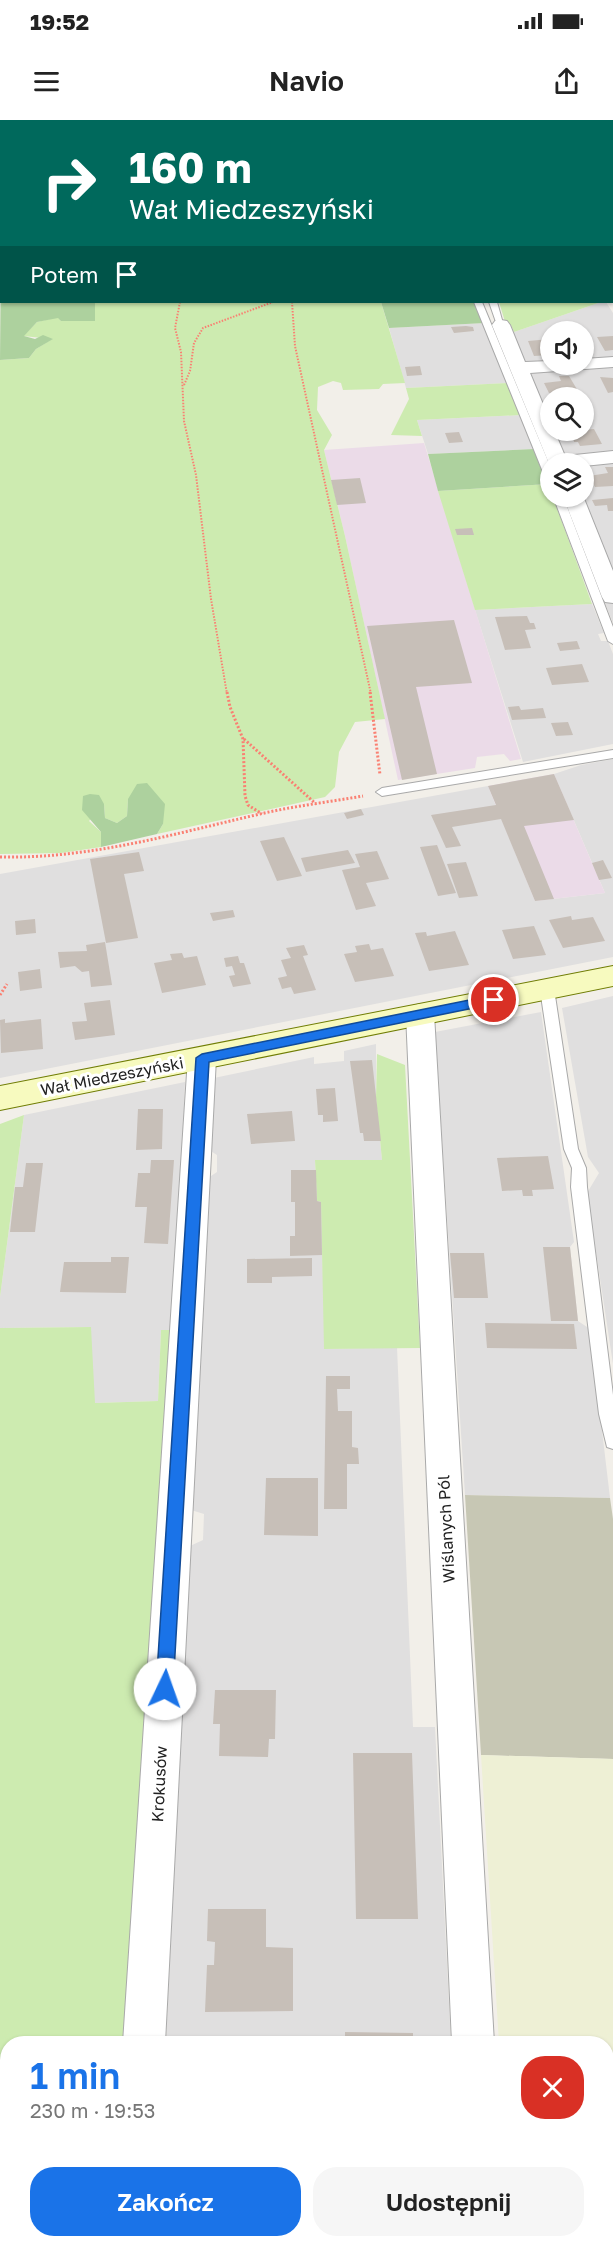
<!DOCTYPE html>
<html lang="pl">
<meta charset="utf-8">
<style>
body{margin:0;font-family:"Golos Text",sans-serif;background:#f6f6f6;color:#222;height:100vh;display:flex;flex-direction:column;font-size:22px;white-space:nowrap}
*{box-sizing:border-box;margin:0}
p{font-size:20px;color:#767676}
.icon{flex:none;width:33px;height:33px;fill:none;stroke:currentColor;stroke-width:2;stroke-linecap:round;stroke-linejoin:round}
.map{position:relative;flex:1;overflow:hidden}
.panel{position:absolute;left:0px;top:1916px;width:614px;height:212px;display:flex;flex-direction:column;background:#fff;border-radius:24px 24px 0 0;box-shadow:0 2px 4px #0004}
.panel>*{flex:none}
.top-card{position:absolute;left:0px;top:0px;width:614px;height:183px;box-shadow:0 2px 4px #0004;background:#00695c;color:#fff;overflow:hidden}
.controls{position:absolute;left:540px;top:201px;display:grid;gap:12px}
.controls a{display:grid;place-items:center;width:54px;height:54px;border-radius:50%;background:#fff;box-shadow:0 2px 4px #0004;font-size:30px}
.pin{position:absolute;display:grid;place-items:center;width:51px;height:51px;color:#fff;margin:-26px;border:3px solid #fff;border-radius:50%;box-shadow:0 2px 6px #0007}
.me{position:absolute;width:66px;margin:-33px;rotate:3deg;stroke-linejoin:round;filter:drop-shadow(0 0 4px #0008)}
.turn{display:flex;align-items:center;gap:21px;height:126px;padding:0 30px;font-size:27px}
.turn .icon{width:78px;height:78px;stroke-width:2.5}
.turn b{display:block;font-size:42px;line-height:51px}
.then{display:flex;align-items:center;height:57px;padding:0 30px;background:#0003;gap:12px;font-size:22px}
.round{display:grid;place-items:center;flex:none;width:63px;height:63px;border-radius:24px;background:#f6f6f6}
.summary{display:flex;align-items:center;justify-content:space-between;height:102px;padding:0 30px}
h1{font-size:36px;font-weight:600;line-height:45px;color:#1a73e8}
.cta{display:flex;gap:12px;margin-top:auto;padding:12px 30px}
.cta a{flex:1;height:69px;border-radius:24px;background:#1a73e8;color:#fff;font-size:24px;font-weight:600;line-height:69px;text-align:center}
.cta a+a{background:#f6f6f6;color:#222}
.status{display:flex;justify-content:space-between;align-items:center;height:42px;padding:0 30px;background:#fff;direction:ltr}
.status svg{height:16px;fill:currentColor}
header{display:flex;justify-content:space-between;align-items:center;height:78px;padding:0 30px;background:#fff;font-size:27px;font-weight:600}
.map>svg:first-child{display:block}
.residential{fill:#e0dfdf;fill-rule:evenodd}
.industrial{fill:#ebdbe8}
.construction{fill:#c7c7b4}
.farmland{fill:#eef0d5}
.grass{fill:#cdebb0}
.forest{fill:#add19e}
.building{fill:#c7bfb8}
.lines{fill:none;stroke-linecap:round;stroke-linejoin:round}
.lane-casing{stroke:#a9a9a9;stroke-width:2}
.street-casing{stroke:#a9a9a9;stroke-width:2}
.secondary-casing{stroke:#707d05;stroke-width:2}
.path-far1{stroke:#fa8072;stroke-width:2;stroke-dasharray:1.5 1.5;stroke-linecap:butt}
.path{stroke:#fa8072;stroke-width:3;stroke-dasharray:2 2;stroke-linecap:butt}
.lane{fill:#fff;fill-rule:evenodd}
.street{fill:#fff;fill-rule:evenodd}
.secondary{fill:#f7fabf;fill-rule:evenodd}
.route{fill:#1a73e8;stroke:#114b97;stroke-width:1.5}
.labels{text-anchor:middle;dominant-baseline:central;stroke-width:6;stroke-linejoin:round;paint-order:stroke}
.street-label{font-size:16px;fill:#222;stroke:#fff}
</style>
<div class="status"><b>19:52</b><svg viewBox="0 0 49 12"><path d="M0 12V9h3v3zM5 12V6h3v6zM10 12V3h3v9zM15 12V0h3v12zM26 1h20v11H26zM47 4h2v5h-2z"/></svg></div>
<header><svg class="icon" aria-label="menu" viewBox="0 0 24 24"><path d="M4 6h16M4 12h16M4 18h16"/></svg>Navio<svg class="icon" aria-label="share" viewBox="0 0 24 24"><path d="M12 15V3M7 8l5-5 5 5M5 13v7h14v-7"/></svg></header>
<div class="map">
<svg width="613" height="2126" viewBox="0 0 613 2126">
<rect width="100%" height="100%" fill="#f2efe9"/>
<path class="residential" d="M601 182H606L613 193V503L562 377 584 376V344H550V347L494 206 511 205 514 212ZM550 212H584V244H550ZM550 278H584V310H550Z
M485 203 508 263 406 268 389 208Z
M521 295 534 329 428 334 417 300Z
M592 484 604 513 598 514 601 521H608L613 534V624L523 642 475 490Z
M613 639V837L0 958V754L488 666 535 781 605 773 554 654 581 645Z
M613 876V1244L587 1073 599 1053 588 1037 562 888Z
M541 892 574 1122 570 1127 578 1201 590 1209 610 1378 465 1375 435 912Z
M376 924V978L382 1040H315L317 1081 321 1082 325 1229 397 1227 413 1607H435L451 1923 166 1920 190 1426 203 1420 204 1394 191 1390 205 1060 217 1052V1035L206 1028 209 959 314 937V944L344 941V931Z
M185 962 176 1210 161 1211 158 1281 94 1283 90 1207 0 1208V1177L24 995Z
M321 2120H459L460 2126H321Z"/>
<path class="industrial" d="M424 323 521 639 510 641 504 634 477 637 475 648 398 660 345 416 324 330Z
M554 654 592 743 605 773 535 781 488 666Z"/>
<path class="construction" d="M465 1375 610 1378 613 1399V1639L481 1635Z
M0 1954H8V2120H126L125 2126H0Z"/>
<path class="farmland" d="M481 1635 613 1639V2126H512L511 2120H606V1923H499Z"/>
<path class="grass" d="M95 182H381L405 263 383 264 379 269 343 270 341 263 333 261 318 267 317 290 332 315 324 330 345 416 385 599 355 602 339 632 335 667 325 677 157 714 163 704 128 679 127 696 117 703 105 698 104 684 89 701 101 712V727L61 733 0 734V240L29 238 36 229 52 219 23 216 37 202 58 197 61 201H95Z
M499 182H601L514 212 511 205H506Z
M508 263 521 295 417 300 422 316 391 315 409 279 406 268Z
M549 364 550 376 553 377 592 484 475 490 438 371Z
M377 934 405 945 420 1228 324 1229 321 1082 317 1081 315 1040H382L376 978Z
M24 995 0 1177V1004Z
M91 1207 95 1283 158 1281 161 1210H176L136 1923H8L7 1954H0V1208Z
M166 1920H319V1923H165Z
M157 2120H320L321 2126H156Z"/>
<path class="forest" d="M1 134 2 182H95V201H61L58 198 37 202 24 216 35 219 43 215 53 219 36 229 29 238 0 240Z
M381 182H475L485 203 389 208Z
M534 329 549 364 438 371 428 334Z
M147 663 165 684 163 704 157 714 101 727V712L82 690 83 676 90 674 99 675 104 684 105 698 117 703 127 696 128 679 137 664Z"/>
<path class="building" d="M466 206 473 207 474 211 454 213 451 207Z
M613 216V230L605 231 597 217Z
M550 219V235L534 236 528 221Z
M420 246 422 255 407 256 405 247Z
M559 256H569L578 271 549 273 544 263 561 261Z
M600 257 613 258V272L608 273Z
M594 309 602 324 580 326 578 322H574L573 316 562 317 559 312Z
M459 312 463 322 449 323 445 313Z
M605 347H613V366L595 367 589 356 608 353Z
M360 358 366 383 337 385 331 360Z
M613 378V391H608L607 385 595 386 592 380Z
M472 408 474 415H457L455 409Z
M527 496 530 503H534L536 509 525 510 531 528 505 530 495 497Z
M454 500 472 563 416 567 437 654 402 660 367 506Z
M577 521 580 529 560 531 557 523Z
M582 544 589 562 552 565 546 548Z
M519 586 521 590 543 588 546 598 512 600 508 587Z
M568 602 573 615 556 616 551 603Z
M554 654 574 700 524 706 554 779 535 781 501 699 452 707 461 726 446 728 431 695 496 685 488 666Z
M361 689 364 695 347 699 344 693Z
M284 717 302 756 277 761 260 721Z
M437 725 446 748 456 773 438 776 420 727Z
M348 730 355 743 306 752 301 738Z
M377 731 389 759 366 763 376 786 356 790 342 750 360 747 355 734Z
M139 732 144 751 124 754 138 818 106 823 90 739Z
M603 740 612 758 599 760 592 743Z
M466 742 478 776 459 778 447 744Z
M233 790 235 797 213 801 210 793Z
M571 796 572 800 593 797 605 821 563 828 549 800Z
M35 799 36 813 16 815 15 801Z
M534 806 546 835 513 839 502 810Z
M455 811 469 845 429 851 415 813 426 812 427 816Z
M105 822 112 865 91 867 89 851 82 852 75 846 60 848 58 832 87 831 86 825Z
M369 824 371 830 383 828 394 856 355 862 344 834 357 832 355 826Z
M304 825 308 835 303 836 316 870 294 874 291 867 282 869 278 858 287 856 281 840 291 838 286 828Z
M182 833 184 838 197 836 206 865 162 873 154 843 172 840 170 834Z
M238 836 240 843H244L251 864 233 867 229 856 235 855 232 846 226 847 224 838Z
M40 849 42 868 20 871 18 852Z
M110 880 115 915 75 920 72 902 87 901 84 883Z
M5 899V903L41 899 43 929 1 933 0 900Z
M372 940 381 1021H364L363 1013H360L350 941Z
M335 968 338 1001 323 1002V995H318L316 969Z
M138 989H163L162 1029 136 1030Z
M292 991 295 1021 251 1024 247 994Z
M548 1036 554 1069 532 1070 533 1076H523L522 1070 502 1071 497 1038Z
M151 1040H174L168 1124 144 1123 147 1087H135L138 1053H150Z
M26 1043H43L35 1112H10L15 1067H23Z
M291 1050H316L317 1081 321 1082 322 1135 290 1136V1116H295V1082H291Z
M543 1127H570L578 1201H551Z
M450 1133H484L488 1178H454Z
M111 1137H129L126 1173 60 1172 64 1142H111Z
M312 1138V1156L272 1157V1163H247V1139Z
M485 1203 574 1204 577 1229 487 1228Z
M326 1256H350V1269H337L338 1291H352V1327L358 1328 359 1344H347V1389H324Z
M266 1358H318V1416L264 1415Z
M215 1570H276L275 1619H269L268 1637 219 1636 220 1604H213Z
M353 1633H412L418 1799H356Z
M208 1789H266V1827L293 1828V1891L205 1892 207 1845H214L215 1822 207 1821Z
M345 1912 413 1913V1923H345Z"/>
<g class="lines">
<g class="lane-casing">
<path id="lane" d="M403 0H411V2H404Z
M474 182H482L550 346V360L545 357Z
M489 182H497L504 207 497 205Z
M553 376H563L613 507V524L608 521Z
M613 630V638L382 676 376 672 382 668Z
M547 864 554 869 578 1029 586 1048 587 1067 613 1275V1329L607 1327 599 1294 571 1067 572 1048 564 1029 540 869Z"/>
</g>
<g class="street-casing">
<path id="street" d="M411 0H425L426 2H412Z
M568 0H582L583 2H569Z
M612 40H613V49H612Z
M501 200 507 201 510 205 525 242 550 241V244H584V239L613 237V247L530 253 550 301V310H554L565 336 613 331V343L584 346V344H550V346L492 205 495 201Z
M563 376H583L613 451V483L605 482 602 477Z
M420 884 430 887 434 894 494 1923H452L406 894 410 887Z
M202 928 212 931 216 938 165 1923H123L188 938 192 931Z
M110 2120H156L155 2126H109Z
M461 2120H507V2126H461Z"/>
</g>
<g class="secondary-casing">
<path id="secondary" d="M613 846V866L0 990V966Z"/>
</g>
<path class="path-far1" d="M180 182 175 208 181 232 184 301 196 355 211 479 227 574
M292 182 295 226 371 574
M184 265 190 251 194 223 203 208 273 182"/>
<path class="path" d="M227 572 230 587 243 619 245 676 248 685 262 694
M370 572 380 655
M244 619 316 684
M0 737C90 739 173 714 260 694 294 686 329 682 363 676
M0 875 7 864"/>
<use href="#lane" class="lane"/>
<use href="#street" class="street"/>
<use href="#secondary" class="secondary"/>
</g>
<path class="route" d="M494 875 498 877 500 880 498 883 209 942 173 1569 171 1574 165 1577 159 1574 156 1569 196 938 202 934Z"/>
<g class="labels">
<g class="street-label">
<text transform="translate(112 956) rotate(-11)">Wał Miedzeszyński</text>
<text transform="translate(446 1409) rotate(-93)">Wiślanych Pól</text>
<text transform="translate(159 1664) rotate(-87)">Krokusów</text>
</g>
</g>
</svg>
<div class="controls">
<a><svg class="icon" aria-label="sound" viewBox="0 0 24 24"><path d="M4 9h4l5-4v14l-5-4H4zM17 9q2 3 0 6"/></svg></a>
<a><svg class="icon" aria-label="search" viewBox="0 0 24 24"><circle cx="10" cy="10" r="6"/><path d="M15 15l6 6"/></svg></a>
<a><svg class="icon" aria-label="layers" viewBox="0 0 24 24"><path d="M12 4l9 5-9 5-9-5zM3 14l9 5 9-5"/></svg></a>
</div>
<div class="pin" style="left:494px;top:880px;background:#d93025"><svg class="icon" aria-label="arrive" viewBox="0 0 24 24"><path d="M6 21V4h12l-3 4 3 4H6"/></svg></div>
<svg class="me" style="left:165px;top:1569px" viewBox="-20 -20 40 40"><circle r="19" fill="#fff"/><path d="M0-13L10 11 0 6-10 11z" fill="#1a73e8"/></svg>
<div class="top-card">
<div class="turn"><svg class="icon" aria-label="right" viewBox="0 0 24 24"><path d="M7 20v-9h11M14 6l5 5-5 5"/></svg><div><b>160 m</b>Wał Miedzeszyński</div></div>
<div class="then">Potem<svg class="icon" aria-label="arrive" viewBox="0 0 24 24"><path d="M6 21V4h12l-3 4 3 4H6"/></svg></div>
</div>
<section class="panel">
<div class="summary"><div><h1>1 min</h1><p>230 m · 19:53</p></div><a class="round" style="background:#d93025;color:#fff"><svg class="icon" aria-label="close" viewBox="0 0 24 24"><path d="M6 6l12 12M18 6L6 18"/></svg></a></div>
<div class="cta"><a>Zakończ</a><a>Udostępnij</a></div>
</section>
</div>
